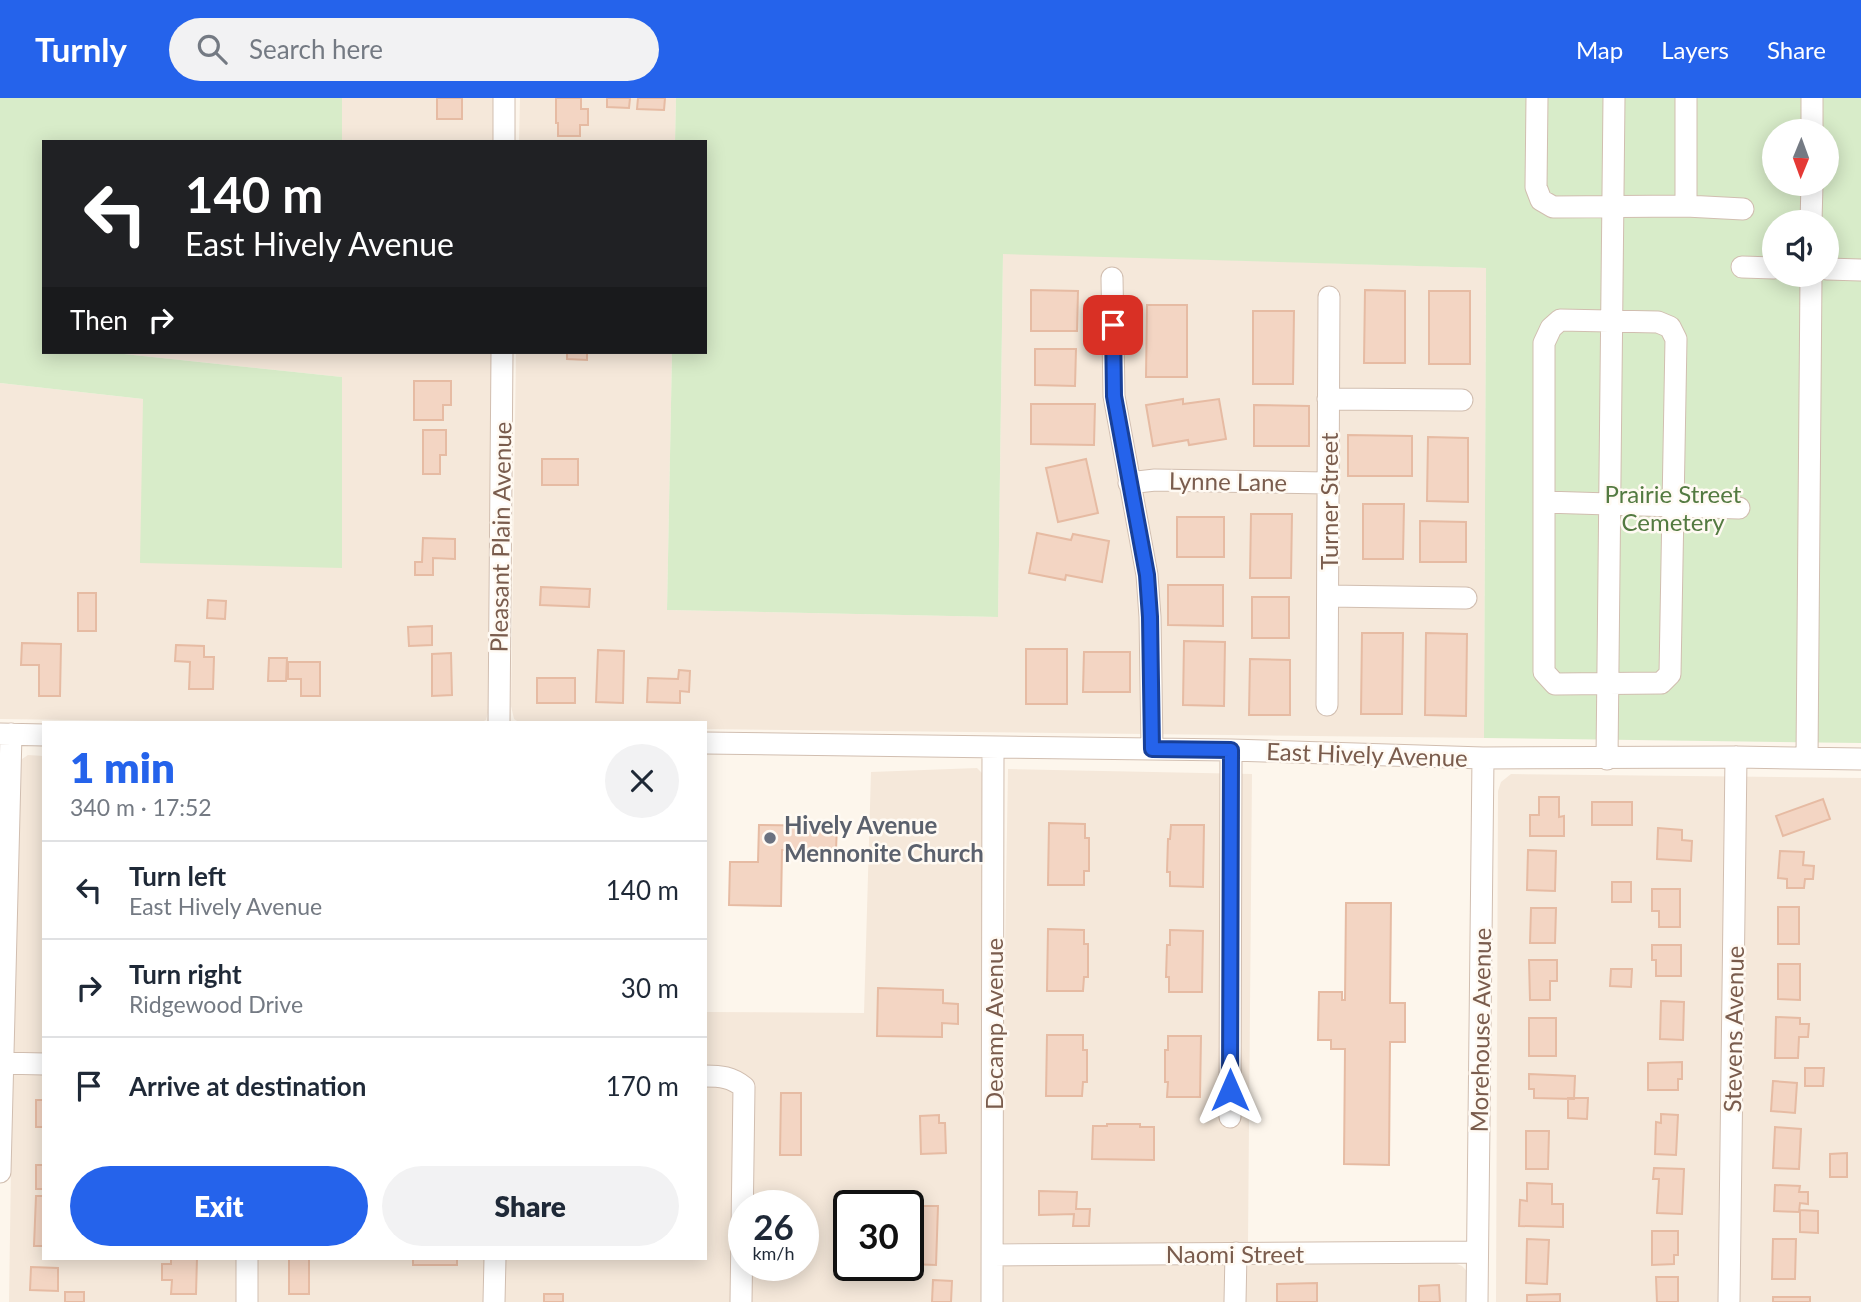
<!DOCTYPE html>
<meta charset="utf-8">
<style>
body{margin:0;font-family:Lato,sans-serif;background:#f2f2f3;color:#1f2937;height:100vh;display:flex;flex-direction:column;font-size:26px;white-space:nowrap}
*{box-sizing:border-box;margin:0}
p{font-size:23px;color:#747a83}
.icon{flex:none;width:38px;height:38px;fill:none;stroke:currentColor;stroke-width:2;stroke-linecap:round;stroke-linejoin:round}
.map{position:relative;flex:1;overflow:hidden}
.panel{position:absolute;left:42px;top:623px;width:665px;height:539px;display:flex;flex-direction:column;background:#fff;border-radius:0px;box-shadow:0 4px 18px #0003}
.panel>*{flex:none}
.hud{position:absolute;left:42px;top:42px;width:665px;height:214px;border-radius:0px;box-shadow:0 4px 18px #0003;background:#202124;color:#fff;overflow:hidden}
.needle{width:46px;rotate:181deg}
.controls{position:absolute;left:1762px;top:21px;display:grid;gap:14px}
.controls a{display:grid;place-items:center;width:77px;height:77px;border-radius:50%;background:#fff;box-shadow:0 4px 18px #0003;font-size:35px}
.speed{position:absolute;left:728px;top:1092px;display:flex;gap:14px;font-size:35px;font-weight:700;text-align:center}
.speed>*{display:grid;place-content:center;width:91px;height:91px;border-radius:50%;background:#fff;box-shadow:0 4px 18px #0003;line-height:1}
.speed small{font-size:18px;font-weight:400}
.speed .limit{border:4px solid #111;border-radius:10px;background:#fff;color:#111}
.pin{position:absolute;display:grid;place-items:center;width:60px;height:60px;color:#fff;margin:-30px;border-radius:14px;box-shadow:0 4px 10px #0006}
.me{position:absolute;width:77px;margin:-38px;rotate:0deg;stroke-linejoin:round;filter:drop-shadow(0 0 5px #0008)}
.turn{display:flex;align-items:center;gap:24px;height:147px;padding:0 28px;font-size:32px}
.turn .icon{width:91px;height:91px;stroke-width:2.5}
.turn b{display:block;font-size:49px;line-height:60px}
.then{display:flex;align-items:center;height:66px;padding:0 28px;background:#0003;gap:14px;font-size:26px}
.round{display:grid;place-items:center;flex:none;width:74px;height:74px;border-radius:37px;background:#f2f2f3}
.headline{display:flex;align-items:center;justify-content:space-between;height:119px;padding:0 28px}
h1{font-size:42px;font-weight:800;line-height:52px;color:#2563eb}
.cta{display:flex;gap:14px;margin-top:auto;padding:14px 28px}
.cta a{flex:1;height:80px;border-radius:42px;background:#2563eb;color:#fff;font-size:28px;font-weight:800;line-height:80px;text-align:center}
.cta a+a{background:#f2f2f3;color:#1f2937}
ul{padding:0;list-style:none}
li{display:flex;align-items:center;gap:21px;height:98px;padding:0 28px;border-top:2px solid #e0e1e3}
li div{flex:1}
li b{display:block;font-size:26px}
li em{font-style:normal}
header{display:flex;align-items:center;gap:42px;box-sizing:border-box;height:98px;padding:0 35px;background:#2563eb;color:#fff}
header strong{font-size:33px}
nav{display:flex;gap:38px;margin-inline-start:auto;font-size:24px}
.search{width:490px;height:63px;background:#f2f2f3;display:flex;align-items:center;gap:18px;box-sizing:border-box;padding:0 24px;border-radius:38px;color:#747a83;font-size:26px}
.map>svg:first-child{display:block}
.residential{fill:#f5e8da;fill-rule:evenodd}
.green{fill:#d8ecc9;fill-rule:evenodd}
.building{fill:#f3d5c3;stroke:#e6bba3;stroke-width:2}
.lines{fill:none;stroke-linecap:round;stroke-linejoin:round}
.minor-casing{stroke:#d1beb0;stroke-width:23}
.minor{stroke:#fff;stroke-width:21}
.route-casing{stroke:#184099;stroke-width:18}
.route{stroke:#2563eb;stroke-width:12}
.worship-dot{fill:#6b7280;stroke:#fffaf3;stroke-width:2.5}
.labels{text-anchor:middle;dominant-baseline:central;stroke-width:5;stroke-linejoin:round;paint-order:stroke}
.street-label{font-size:24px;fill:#7a5c4d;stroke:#fffaf3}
.park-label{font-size:24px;fill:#537a41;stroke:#fffaf3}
.worship-label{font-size:24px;font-weight:bold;fill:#5b616d;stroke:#fffaf3;text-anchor:start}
</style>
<header>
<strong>Turnly</strong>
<div class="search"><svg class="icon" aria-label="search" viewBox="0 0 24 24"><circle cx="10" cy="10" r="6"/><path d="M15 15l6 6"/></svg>Search here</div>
<nav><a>Map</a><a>Layers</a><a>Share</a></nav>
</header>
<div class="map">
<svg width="1861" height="1204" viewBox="0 0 1861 1204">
<rect width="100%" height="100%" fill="#fdf6ec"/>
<path class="residential" d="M342 0H494V44H342Z
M520 0H676L675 44H519Z
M1003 155 1486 170 1484 640 705 631V625H520L514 621 511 608 516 254H672L667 512 998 519Z
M105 254H492L489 611 486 622 480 625H301L0 621V285L143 301 342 279Z
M28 657 44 658V1160H705V914L864 915 871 674 977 670 983 676 985 686 981 1204H9L17 668 19 663ZM744 1108H803V1167H744ZM849 1108H908V1167H849Z
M1008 671 1252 676 1248 1145H1000Z
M1511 676 1861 680V1204H1496L1498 693 1501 684Z
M1014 1164H1452L1462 1168 1468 1174 1467 1204H998V1177L1003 1169Z"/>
<path class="green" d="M0 0H342V44H44V254H105L342 279V470L140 465 143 301 0 285Z
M676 0H1861V645L1484 640 1486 170 1003 156 998 519 667 512 672 254H705V44H675ZM1774 33H1827V86H1774ZM1774 124H1827V177H1774Z"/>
<path class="building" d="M437 0H462V21H437Z
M556 0H581V11H588V27H580V38H558V25H556Z
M607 0H630L629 10 607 9Z
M638 0H665L664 12 637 11Z
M1031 192 1078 193 1077 233H1031Z
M1365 192 1405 193V265H1364Z
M1429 193H1470V266H1429Z
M1147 207H1187V279H1146Z
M1253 213H1294L1293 286H1253Z
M1035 251H1076L1075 288 1035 287Z
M567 254H587V262L567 261Z
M414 283H451V307H443V322H414Z
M1183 301V306L1219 301 1226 341 1189 347 1188 342 1153 348 1146 307Z
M1031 306H1095L1094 347 1031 346Z
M1254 307 1309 308V348H1254Z
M423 332H446V357H440V376H423Z
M1348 337 1412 338V378H1348Z
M1428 339 1468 340V404L1427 403Z
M542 361H578V387H542Z
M1086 361 1098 415 1058 424 1046 370Z
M1363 406H1404L1403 461H1363Z
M1251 416H1292L1291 480H1250Z
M1177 419H1224V459H1177Z
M1420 423 1466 424V464H1420Z
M1037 435 1071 442 1073 436 1109 443 1102 484 1066 477 1065 482 1029 475Z
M423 440 455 441V461L433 460V477H415V464H422Z
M1168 487H1223V528L1168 527Z
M541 489 590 491 589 509 540 507Z
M78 495H96V533H78Z
M1252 499H1289V540H1252Z
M208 502 226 503 225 521 207 520Z
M432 528V547L409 548 408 529Z
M1362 535H1403L1402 616H1361Z
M1426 535 1467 536 1466 618 1425 617Z
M1184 543 1225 544 1224 608 1183 607Z
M22 545 61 546 60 598H39V567H21Z
M176 547 204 548V559H214L213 591H189L190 564 175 563Z
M1026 551H1067V606H1026Z
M598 552 624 553 623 605 596 604Z
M1084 554H1130V594H1083Z
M451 555 452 597 432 598V556Z
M269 560H287L286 583H268Z
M1250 561 1290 562V617H1249Z
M288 564H320V598H301V581H288Z
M679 572 690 573 689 594 680 593V605L647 604 648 580 678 581Z
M537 580H575V605H537Z
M1539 699H1559V719L1564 718V738H1530V717H1539Z
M1823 701 1830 721 1783 738 1776 718Z
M1592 704H1632V727H1592Z
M1049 725 1085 726V740H1089V773H1084V787H1048Z
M759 727 837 728 836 752H782L781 808 729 807 730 764H758Z
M1171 727H1204L1203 789 1170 788V774H1167L1168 741H1170Z
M1658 730 1682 732V742L1692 743 1691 763 1657 761Z
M1528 752 1556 753 1555 793 1527 792Z
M1780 753 1804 754 1803 767 1814 768 1813 781H1805L1804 790H1787V781L1778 780Z
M1612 784H1631V804H1612Z
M1652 791H1680V829H1659V813H1652Z
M1346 805H1391L1390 905H1405V944H1390L1389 1067 1344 1066 1345 951H1331V942H1318L1319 894H1342V902H1345Z
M1778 809H1799V846H1778Z
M1531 810H1556L1555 845H1530Z
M1048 831 1084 832V846H1088V879H1084L1083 893H1047Z
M1170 832 1203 833 1202 894H1169V879H1166L1167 847H1170Z
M1652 847H1681V878H1656V862H1652Z
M1529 862H1557V883H1550V902H1530Z
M1778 866H1800V902L1778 901Z
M1611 871H1632L1631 889 1610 888Z
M878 890 943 892V905L958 906V926L942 925V939L877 938Z
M1661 903 1684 904 1683 942 1660 941Z
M1776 919 1800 920V926H1809L1808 939H1799L1798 960H1775Z
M1529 920H1556V958H1529Z
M1047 937H1083V952H1087V984H1083L1082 998H1046Z
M1168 938H1201L1200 999H1167L1168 984H1165V952H1168Z
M1682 964V981H1678V992H1648V965Z
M1805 970H1824L1823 988H1805Z
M1529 976 1575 978 1574 1001 1534 1000V991H1529Z
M1773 983 1797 985 1795 1015 1771 1013Z
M781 995H801V1057H780Z
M1568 1000H1588L1587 1021 1568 1020Z
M36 1002H44V1029H36Z
M1661 1016 1678 1017 1676 1057 1655 1056 1656 1024 1661 1025Z
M939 1017V1025H945L946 1055 921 1056 920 1018Z
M1107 1026H1140V1029H1154V1062L1092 1061 1093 1028H1107Z
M1775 1029 1801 1031 1799 1071 1773 1070Z
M1526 1033H1549L1548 1071H1526Z
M1847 1055V1079H1830V1056Z
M36 1067H44V1091H36Z
M1654 1070 1684 1071 1682 1116 1657 1115 1659 1081H1653Z
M1527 1085 1552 1086V1106H1563V1129L1519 1128 1520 1102 1527 1103Z
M1775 1087 1800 1088 1799 1094H1808V1106L1800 1105 1799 1114 1774 1113Z
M1039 1093 1077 1094 1076 1111H1090L1089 1128H1073L1074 1116 1039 1117Z
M36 1098H44V1148H34Z
M909 1108H938L936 1167 908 1166Z
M1800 1112 1818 1113V1135L1800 1134Z
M1652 1133H1678V1157H1674V1166L1652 1167Z
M1527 1141 1549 1142 1547 1186 1526 1185Z
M1773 1141H1796L1795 1181H1772Z
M171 1160H197L196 1196H171L172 1182H162V1166H171Z
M289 1160H309V1196H289Z
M413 1160H457V1167H413Z
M31 1169 58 1170V1193L30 1192Z
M1656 1179H1678V1204H1657Z
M933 1182 952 1183 951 1204H932Z
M1317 1185V1204H1277V1186Z
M1439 1187 1440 1204H1419V1188Z
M65 1194H84V1204H65Z
M544 1196H563V1204H544Z
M1560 1196V1204H1527V1197Z
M1773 1199H1810V1204H1773Z"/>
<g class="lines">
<g class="minor-casing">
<path id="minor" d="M1537 0 1536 89 1541 102 1553 109 1686 108V0
M1812 33V0
M504 44V0
M1686 108 1743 111
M1811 124 1812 86
M1742 169 1774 170
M1827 171 1861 172
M1112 180 1114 298 1147 477 1150 519 1152 651
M1560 222 1658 224 1670 229 1676 241 1670 576 1661 585 1555 586 1544 574V245L1551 230Z
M1328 301 1462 302
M1129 385 1155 382 1326 385
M1544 404 1739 410
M1328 498 1466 500
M1327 607 1329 199
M499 625 502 254
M0 636 44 637
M705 645 1231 652 1483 660 1736 659 1861 661
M1807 660 1811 177
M1607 661 1614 0
M1 965 44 966
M705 978C721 978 731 979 744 989L741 1204
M1230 1019 1231 652
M0 1074 11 636
M993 1157 1477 1154
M247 1204V1160
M494 1204 495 1160
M992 1204 993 649
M1235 1204 1236 1155
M1477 1204 1483 660
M1729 1204 1736 659"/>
</g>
<use href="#minor" class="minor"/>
</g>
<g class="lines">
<g class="route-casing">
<path id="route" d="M1113 227 1114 298 1147 477 1150 519 1152 651 1231 652 1230 992"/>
</g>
<use href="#route" class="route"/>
</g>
<circle class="worship-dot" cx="770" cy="740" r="7"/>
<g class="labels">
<g class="street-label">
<text transform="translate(1228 383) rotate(1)">Lynne Lane</text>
<text transform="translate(1328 403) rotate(-90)">Turner Street</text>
<text transform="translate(500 439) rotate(-89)">Pleasant Plain Avenue</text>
<text transform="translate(1367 656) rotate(2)">East Hively Avenue</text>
<text transform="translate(993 926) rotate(-90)">Decamp Avenue</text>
<text transform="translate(1733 931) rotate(-89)">Stevens Avenue</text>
<text transform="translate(1480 932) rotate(-89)">Morehouse Avenue</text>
<text x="1235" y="1155">Naomi Street</text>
</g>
<g class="park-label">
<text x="1673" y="395">Prairie Street<tspan x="1673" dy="28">Cemetery</tspan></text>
</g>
<g class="worship-label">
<text x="784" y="726">Hively Avenue<tspan x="784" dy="28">Mennonite Church</tspan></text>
</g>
</g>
</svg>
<div class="controls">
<a><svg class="needle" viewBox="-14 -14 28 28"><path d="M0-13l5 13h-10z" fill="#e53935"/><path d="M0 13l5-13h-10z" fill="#747a83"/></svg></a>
<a><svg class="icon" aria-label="sound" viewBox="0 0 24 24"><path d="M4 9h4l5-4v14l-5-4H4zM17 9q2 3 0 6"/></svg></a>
</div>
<div class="speed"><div>26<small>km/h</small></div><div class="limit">30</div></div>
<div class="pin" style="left:1113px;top:227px;background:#d93025"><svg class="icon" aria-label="arrive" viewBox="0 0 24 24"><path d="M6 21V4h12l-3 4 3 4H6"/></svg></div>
<svg class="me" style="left:1230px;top:992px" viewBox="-20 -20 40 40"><path d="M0-17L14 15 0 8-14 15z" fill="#2563eb" stroke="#fff" stroke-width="4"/></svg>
<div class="hud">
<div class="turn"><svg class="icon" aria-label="left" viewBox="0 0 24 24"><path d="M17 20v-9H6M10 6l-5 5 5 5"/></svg><div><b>140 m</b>East Hively Avenue</div></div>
<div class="then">Then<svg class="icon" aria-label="right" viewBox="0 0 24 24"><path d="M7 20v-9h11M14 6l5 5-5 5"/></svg></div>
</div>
<section class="panel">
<div class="headline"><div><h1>1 min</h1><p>340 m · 17:52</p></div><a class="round"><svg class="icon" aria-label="close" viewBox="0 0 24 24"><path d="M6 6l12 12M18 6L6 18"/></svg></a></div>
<ul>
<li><svg class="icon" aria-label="left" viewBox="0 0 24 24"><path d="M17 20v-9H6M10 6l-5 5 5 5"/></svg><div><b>Turn left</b><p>East Hively Avenue</p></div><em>140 m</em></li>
<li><svg class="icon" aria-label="right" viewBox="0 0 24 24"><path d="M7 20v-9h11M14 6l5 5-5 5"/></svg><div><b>Turn right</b><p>Ridgewood Drive</p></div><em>30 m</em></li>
<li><svg class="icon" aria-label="arrive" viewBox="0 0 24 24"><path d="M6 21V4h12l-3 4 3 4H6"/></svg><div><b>Arrive at destination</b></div><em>170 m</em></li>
</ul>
<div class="cta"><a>Exit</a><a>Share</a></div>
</section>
</div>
